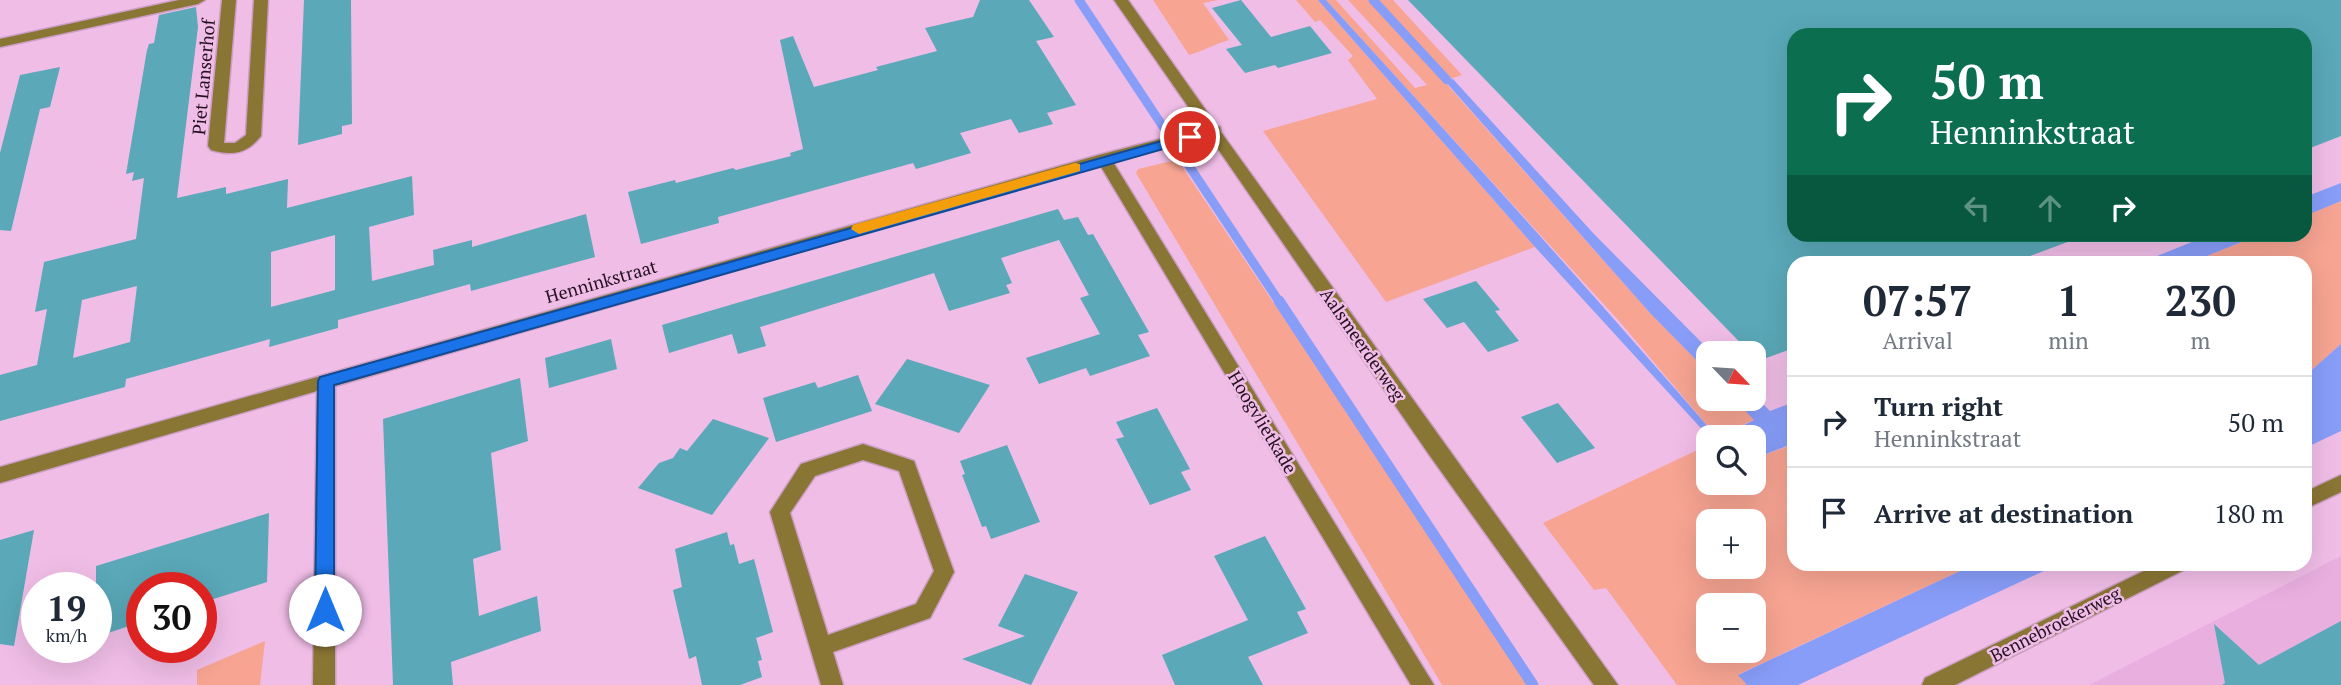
<!DOCTYPE html>
<meta charset="utf-8">
<style>
body{margin:0;font-family:"PT Serif",serif;background:#f6f6f7;color:#1f2937;height:100vh;display:flex;flex-direction:column;font-size:26px;white-space:nowrap}
*{box-sizing:border-box;margin:0}
p{font-size:23px;color:#747a83}
.icon{flex:none;width:38px;height:38px;fill:none;stroke:currentColor;stroke-width:2;stroke-linecap:round;stroke-linejoin:round}
.map{position:relative;flex:1;overflow:hidden}
.side{position:absolute;left:1787px;top:256px;width:525px;height:315px;display:flex;flex-direction:column;background:#fff;border-radius:21px;box-shadow:0 7px 28px #0002}
.side>*{flex:none}
.banner{position:absolute;left:1787px;top:28px;width:525px;height:214px;border-radius:21px;box-shadow:0 7px 28px #0002;background:#0b6e4f;color:#fff;overflow:hidden}
.needle{width:46px;rotate:115deg}
.tools{position:absolute;left:1696px;top:341px;display:grid;gap:14px}
.tools a{display:grid;place-items:center;width:70px;height:70px;border-radius:14px;background:#fff;box-shadow:0 7px 28px #0002;font-size:35px}
.speed{position:absolute;left:21px;top:572px;display:flex;gap:14px;font-size:35px;font-weight:700;text-align:center}
.speed>*{display:grid;place-content:center;width:91px;height:91px;border-radius:50%;background:#fff;box-shadow:0 7px 28px #0002;line-height:1}
.speed small{font-size:18px;font-weight:400}
.speed .limit{border:10px solid #d22;background:#fff;color:#111}
.pin{position:absolute;display:grid;place-items:center;width:60px;height:60px;color:#fff;margin:-30px;border:4px solid #fff;border-radius:50%;box-shadow:0 2px 7px #0007}
.me{position:absolute;width:77px;margin:-38px;rotate:0deg;stroke-linejoin:round;filter:drop-shadow(0 0 5px #0008)}
.turn{display:flex;align-items:center;gap:24px;height:147px;padding:0 28px;font-size:32px}
.turn .icon{width:91px;height:91px;stroke-width:2.5}
.turn b{display:block;font-size:49px;line-height:60px}
.lanes{display:flex;align-items:center;height:66px;padding:0 28px;background:#0003;justify-content:center;gap:35px;direction:ltr}
.lanes .off{opacity:.35}
.eta{display:flex;justify-content:space-evenly;align-items:center;height:119px;text-align:center}
.eta b{font-size:42px;font-weight:600;line-height:49px}
ul{padding:0;list-style:none}
li{display:flex;align-items:center;gap:21px;height:91px;padding:0 28px;border-top:2px solid #e0e1e3}
li div{flex:1}
li b{display:block;font-size:26px}
li em{font-style:normal}
.map>svg:first-child{display:block}
.built{fill:#e9afdf}
.green{fill:#f7a492;fill-rule:evenodd}
.water{fill:#879df8}
.lines{fill:none;stroke-linecap:round;stroke-linejoin:round}
.stream-far1{stroke:#879df8;stroke-width:9}
.stream{stroke:#879df8;stroke-width:11}
.building{fill:#5aa8b8;fill-rule:evenodd}
.minor-casing{stroke:#cb9ec3;stroke-width:3}
.minor{fill:#897534;fill-rule:evenodd}
.route{fill:#1a73e8;stroke:#114b97;stroke-width:2}
.slow{fill:#f59e0b}
.labels{text-anchor:middle;dominant-baseline:central;stroke-width:5;stroke-linejoin:round;paint-order:stroke}
.street-label{font-size:18px;fill:#231120;stroke:#f0bde7}
</style>
<div class="map">
<svg width="2341" height="685" viewBox="0 0 2341 685">
<rect width="100%" height="100%" fill="#f0bde7"/>
<path class="built" d="M2341 556V685H2089Z"/>
<path class="green" d="M1153 0H1218L1203 3 1229 40C1214 44 1204 51 1189 55Z
M1296 0H1318L1535 247 1386 302 1263 131 1377 99 1348 60 1353 56 1320 20 1315 22Z
M1326 0H1336L1415 88 1427 85 1348 0H1393L1462 75 1444 81 1650 313 1708 372V399H1734L1755 419 1717 437 1619 321Z
M1176 160 1179 162 1530 685H1442L1136 173 1138 169Z
M2341 201V344L2305 376V262H2192L2259 235 2305 234V216Z
M1794 444V564H1975L1739 674 1747 685H1677L1606 588 1594 590 1543 523 1708 445V483H1754V459ZM1708 522H1754V567H1708ZM1708 606H1754V651H1708Z
M265 641 260 685H197V670Z"/>
<path class="water" d="M1318 0H1326C1458 144 1589 289 1717 437H1709L1535 247Z
M1453 79 1593 233 1712 353 1708 354V372L1650 313 1444 80Z
M2341 183V201L2305 216V197Z
M2212 234 2259 235 2192 262H2142Z
M2341 344V431L2305 448V376Z
M1754 395 1770 411 1794 402V443L1754 459V438L1721 437 1754 420 1734 399H1754Z
M1975 564H2059L1798 685H1747L1738 675Z"/>
<g class="lines">
<path class="stream-far1" d="M1079 0 1280 303
M1373 0 1447 80"/>
<path class="stream" d="M1279 301 1533 685"/>
</g>
<path class="building" d="M304 0H351L352 124 342 126V134L298 145Z
M980 0H1029L1054 37 1036 41 1076 105 1047 113 1053 124 1019 133 1011 119 960 133 971 153 916 169 913 163 718 217 719 223 641 244 628 192 675 180 676 183 733 168 736 170 791 156 790 153 803 149 780 40 793 36 814 87 878 70 876 67 937 51 925 28 973 17Z
M1241 0 1271 37 1310 26 1332 53 1278 68 1275 65 1245 73 1226 49 1242 45 1212 8Z
M1408 0H2341V136L2305 150V35H1794V234H2081V237L2014 262H1794V348L1758 361Z
M196 7 198 27 177 198 226 187V194L288 179 287 208 412 176 414 215 369 227 372 281 434 265 433 250 472 240V247L586 214 595 257 471 291 470 284 405 302 338 320V328L269 347 270 339 126 379 125 387 0 421V375L37 365 47 309 35 312 44 262 136 239 144 178 132 181 134 172 126 174 147 50 149 44 154 43 159 15ZM335 235V290L271 307V252ZM137 286 130 342 73 358 82 300Z
M60 67 50 107 40 109 11 231 0 230V153L20 75Z
M1058 209 1064 220 1078 217 1088 235 1093 234 1149 332 1138 335 1150 356 1090 376 1086 368 1039 384 1026 358 1100 334 1080 298 1089 295 1059 240 1001 258 1012 283 1006 285 1010 293 949 311 934 273 760 327 766 346 738 354 732 334 669 353 662 325Z
M1476 281 1500 310 1495 311 1519 341 1488 352 1464 322 1447 328 1423 299Z
M611 339 617 369 549 388 545 358Z
M907 359 990 385 959 433 875 404Z
M858 375 872 411 776 442 763 398 815 382 818 388Z
M520 378 528 441 491 453 501 550 473 559 479 616 537 596 541 631 451 662 453 685H393L383 419Z
M1558 403 1595 448 1557 463 1521 417Z
M1157 408 1190 469 1181 472 1191 490 1150 505 1116 439 1124 437 1116 422Z
M713 419 769 438 712 515 638 488 659 463 673 458 680 448 687 451Z
M1007 445 1040 522 991 539 986 526 982 527 969 493 962 475 965 474 960 461Z
M269 513 267 582 201 603V588H142L138 623 96 637V566Z
M34 530 14 646 0 644V540Z
M727 532 730 545 734 544 739 564 754 559 773 632 756 638 762 660 758 661 762 677 740 685H702L696 656 689 659 673 590 682 587 675 549Z
M1265 536 1306 609 1297 612 1308 633 1248 657 1263 685H1175L1162 655 1248 620 1214 556Z
M1025 574 1078 592 1031 685 962 659 1025 636 998 626Z
M2341 621V685H2222L2225 683 2214 624 2259 665Z"/>
<g class="lines">
<g class="minor-casing">
<path id="minor" d="M179 0H205L198 4 0 47V39Z
M222 0H236L224 143H235L246 135 254 0H268L261 136C247 154 231 156 211 150L208 146Z
M1114 0H1128L1217 126 1220 127 1221 132 1618 685H1594L1430 456 1209 136 1113 162 1434 685H1411L1100 165 335 386V685H313L317 391 0 483V467L1099 155 1203 128Z
M863 444 914 461 954 572 930 618 833 652 843 685H821L770 512 801 464ZM863 460 899 471 934 571 916 604 828 635 790 513 815 476Z
M2341 475V492L2305 509V492Z
M2158 564H2187L2184 570 1955 685H1922L1925 678Z"/>
</g>
<use href="#minor" class="minor"/>
</g>
<path class="route" d="M1190 133 1197 137 1195 140 334 385V610L331 616 325 618 318 616 315 610 318 381 320 377Z"/>
<path class="slow" d="M1075 163 1080 164V171L859 234 851 229 853 225Z"/>
<g class="labels">
<g class="street-label">
<text transform="translate(203 77) rotate(-85)">Piet Lanserhof</text>
<text transform="translate(601 281) rotate(-16)">Henninkstraat</text>
<text transform="translate(1363 344) rotate(55)">Aalsmeerderweg</text>
<text transform="translate(1263 422) rotate(59)">Hoogvlietkade</text>
<text transform="translate(2055 624) rotate(-27)">Bennebroekerweg</text>
</g>
</g>
</svg>
<div class="tools">
<a><svg class="needle" viewBox="-14 -14 28 28"><path d="M0-13l5 13h-10z" fill="#e53935"/><path d="M0 13l5-13h-10z" fill="#747a83"/></svg></a>
<a><svg class="icon" aria-label="search" viewBox="0 0 24 24"><circle cx="10" cy="10" r="6"/><path d="M15 15l6 6"/></svg></a>
<a>+</a>
<a>−</a>
</div>
<div class="speed"><div>19<small>km/h</small></div><div class="limit">30</div></div>
<div class="pin" style="left:1190px;top:137px;background:#d93025"><svg class="icon" aria-label="arrive" viewBox="0 0 24 24"><path d="M6 21V4h12l-3 4 3 4H6"/></svg></div>
<svg class="me" style="left:325px;top:610px" viewBox="-20 -20 40 40"><circle r="19" fill="#fff"/><path d="M0-13L10 11 0 6-10 11z" fill="#1a73e8"/></svg>
<div class="banner">
<div class="turn"><svg class="icon" aria-label="right" viewBox="0 0 24 24"><path d="M7 20v-9h11M14 6l5 5-5 5"/></svg><div><b>50 m</b>Henninkstraat</div></div>
<div class="lanes"><svg class="icon off" aria-label="left" viewBox="0 0 24 24"><path d="M17 20v-9H6M10 6l-5 5 5 5"/></svg><svg class="icon off" aria-label="ahead" viewBox="0 0 24 24"><path d="M12 20V5M6 11l6-6 6 6"/></svg><svg class="icon" aria-label="right" viewBox="0 0 24 24"><path d="M7 20v-9h11M14 6l5 5-5 5"/></svg></div>
</div>
<section class="side">
<div class="eta">
<div><b>07:57</b><p>Arrival</p></div>
<div><b>1</b><p>min</p></div>
<div><b>230</b><p>m</p></div>
</div>
<ul>
<li><svg class="icon" aria-label="right" viewBox="0 0 24 24"><path d="M7 20v-9h11M14 6l5 5-5 5"/></svg><div><b>Turn right</b><p>Henninkstraat</p></div><em>50 m</em></li>
<li><svg class="icon" aria-label="arrive" viewBox="0 0 24 24"><path d="M6 21V4h12l-3 4 3 4H6"/></svg><div><b>Arrive at destination</b></div><em>180 m</em></li>
</ul>
</section>
</div>
